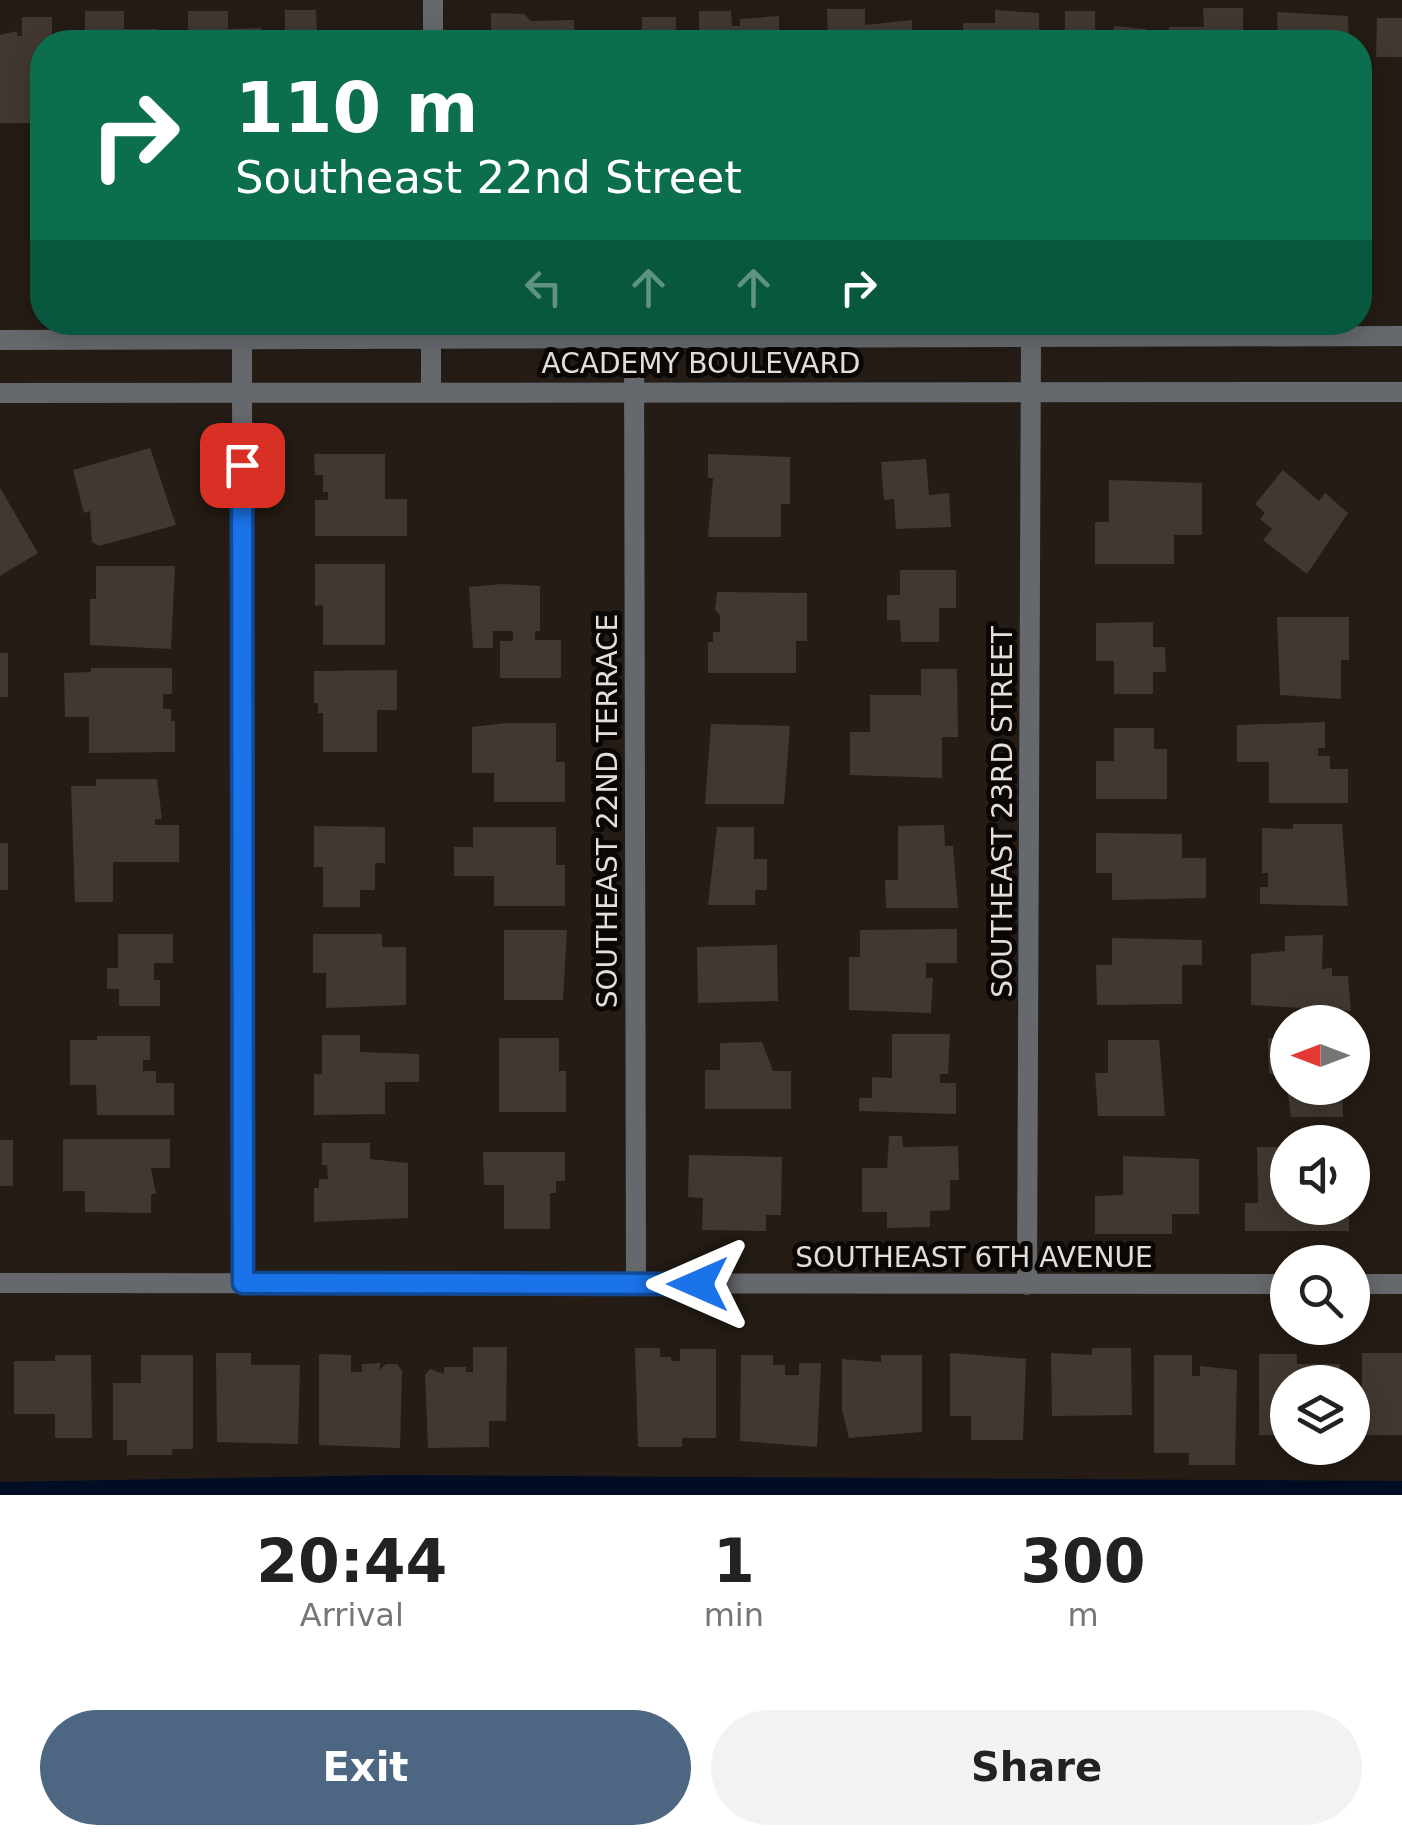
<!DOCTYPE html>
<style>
body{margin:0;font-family:"DejaVu Sans",sans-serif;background:#f2f2f2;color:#222;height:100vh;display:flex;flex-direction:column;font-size:38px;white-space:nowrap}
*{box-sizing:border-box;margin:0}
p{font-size:32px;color:#767676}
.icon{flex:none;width:55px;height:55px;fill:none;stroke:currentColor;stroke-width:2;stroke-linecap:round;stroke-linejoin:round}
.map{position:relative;height:1495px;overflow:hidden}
.details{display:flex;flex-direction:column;background:#fff;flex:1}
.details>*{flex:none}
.guide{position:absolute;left:30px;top:30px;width:1342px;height:305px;border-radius:40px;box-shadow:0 5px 25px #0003;background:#0b6e4f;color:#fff;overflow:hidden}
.needle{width:65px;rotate:270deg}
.buttons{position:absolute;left:1270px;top:1005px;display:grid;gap:20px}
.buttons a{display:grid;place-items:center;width:100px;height:100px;border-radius:50%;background:#fff;box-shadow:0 5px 25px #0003;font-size:50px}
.pin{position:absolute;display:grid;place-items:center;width:85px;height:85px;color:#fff;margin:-42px;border-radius:20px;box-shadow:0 5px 15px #0006}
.me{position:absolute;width:110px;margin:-55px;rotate:270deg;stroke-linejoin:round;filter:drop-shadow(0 0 8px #0008)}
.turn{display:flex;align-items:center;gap:35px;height:210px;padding:0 40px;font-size:45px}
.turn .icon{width:130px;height:130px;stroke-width:2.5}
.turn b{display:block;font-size:70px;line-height:85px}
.lanes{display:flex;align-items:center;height:95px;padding:0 40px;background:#0003;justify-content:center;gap:50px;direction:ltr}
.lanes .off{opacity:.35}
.eta{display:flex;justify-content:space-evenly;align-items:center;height:170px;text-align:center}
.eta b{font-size:60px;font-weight:600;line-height:70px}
.action{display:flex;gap:20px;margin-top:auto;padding:20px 40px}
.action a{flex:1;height:115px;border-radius:60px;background:#4d6783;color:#fff;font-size:40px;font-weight:600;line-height:115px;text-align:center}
.action a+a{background:#f2f2f2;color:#222}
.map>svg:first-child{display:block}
.water{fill:#000d24}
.building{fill:#413931}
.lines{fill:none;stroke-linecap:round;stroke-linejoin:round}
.minor{stroke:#65696d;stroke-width:20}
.tertiary{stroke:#65696d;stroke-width:20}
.route-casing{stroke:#114b97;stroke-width:25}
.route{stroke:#1a73e8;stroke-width:18}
.labels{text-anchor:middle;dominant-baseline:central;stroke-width:10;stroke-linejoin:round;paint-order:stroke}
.street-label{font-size:28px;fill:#e3ded9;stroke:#0a0705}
</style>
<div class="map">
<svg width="1402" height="1495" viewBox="0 0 1402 1495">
<rect width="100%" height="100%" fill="#241c15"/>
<path class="water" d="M395 1475 1402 1481V1495H0V1482Z"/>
<path class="building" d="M1203 8H1243V42H1169V27H1204Z
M827 9H865V25L912 20V42H828Z
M285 10H316L317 32 358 31V42H285Z
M995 10 1039 13V42H963V23H995Z
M85 11H124V29H157V42H85Z
M188 11H228V29L261 28V42H188Z
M699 11H731L732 26H740V19L779 16V42H699Z
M1065 11H1095V33H1114V26L1146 29V42H1065Z
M1277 12 1348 16 1349 42H1278Z
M491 13 524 14 531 21 574 20V42H491Z
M22 17H52V42H42V123H0V35L17 31V36H22Z
M642 17H676V42H596V38H615V32H632V38H642Z
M1377 18H1402V57H1376Z
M150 448 176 525 99 546 92 542 90 511 84 513 73 470Z
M314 454H385V499H407V536H315V500H328V492H323V475H315Z
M708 454 790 457V504H781V537H708L713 478H708Z
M926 459 929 495 949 493 951 527 896 529 894 499 884 500 881 462Z
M1283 470 1319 501 1325 493 1348 513 1307 574 1263 540 1272 529 1260 519 1265 513 1255 504Z
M1109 480 1202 483V535H1174V564H1095V522H1109Z
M0 488 38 553 0 576Z
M315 564H385V645H323V605L315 606Z
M96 566H175L171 649 90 645V599H96Z
M900 570H956V608H939V642H901L900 620H887V595H900Z
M502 584 540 586V631H535V640H561V678H500V641H513V631H493V648H473L469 587Z
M717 592 807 593V641H796V673H708V642H713V632H720V615L715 610Z
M1277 617H1349V660H1341V699L1280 695Z
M1153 622V647H1165L1166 672H1153V694H1114V661H1096V623Z
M0 653H8V697H0Z
M91 668H172V694H163V709H171V721H175V752L89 753V717H65L64 673 91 672Z
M921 669H957L958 737H942V778L850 775V732H870V695H921Z
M397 670V710H377V752H323V713H318V703H314V671Z
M1325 722V748H1318V756H1330V769H1348V803H1269V762H1237V725Z
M506 723H556V762H565V802H494V773H472V727Z
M711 724 790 726 784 804H705Z
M1114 728H1154V749H1167V799H1096V761H1114Z
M96 779H157L162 819H155V825H179V862H113V902H75L71 786H96Z
M1293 824H1342L1348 906 1260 904V887H1268V873H1262V828L1293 829Z
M944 825 945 846H953L958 908H886L885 880H898V826Z
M314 826 385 827V863H375V890H360V907H323V867H314Z
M473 827H556V865H565V906H494V876H454V847H473Z
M717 827H754V859H767V890H755V905H708Z
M1096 833 1182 834V858H1206V898L1112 900V873H1096Z
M0 843H8V890H0Z
M957 929V963H926V978H933L931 1013 849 1010V957H860V930Z
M504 930H567L563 1000H504Z
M118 934H173V963H154V980H160V1006H119V989H107V968H118Z
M313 934H382V947H406V1005L326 1008V973H313Z
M1323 935 1322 969 1332 968V976H1348L1351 1011 1251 1005V954L1285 951V936Z
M1112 938 1202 940V965H1182V1004L1097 1005 1096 965H1112Z
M777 945 778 1001 698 1003 697 947Z
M892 1034H950L948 1074H940V1083H956V1114L859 1111V1098H872V1077L892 1078Z
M322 1035H360V1052L419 1054V1082H385V1114L314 1115V1074H322Z
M97 1036H150V1060H143V1071H156V1083H174V1115H97L96 1085H70V1040H97Z
M499 1038H559V1071H566V1112H499Z
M1268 1038H1288V1073L1269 1074Z
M1108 1040H1159L1165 1116H1098L1095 1073H1108Z
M762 1042 773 1071H791V1109H705V1070H720V1043Z
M1287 1088H1342L1343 1117H1291Z
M889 1136H902L903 1147 958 1146 959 1180H950V1210L930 1211V1227L887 1228V1212H862V1168H887Z
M63 1139H170V1168H151L156 1194H151V1213L85 1212V1191H63Z
M0 1140H13V1186H0Z
M322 1143H370V1159L408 1163V1218L314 1222V1188H319V1179H328L327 1165H322Z
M1257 1147H1288V1208H1349V1231H1245V1203H1258Z
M483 1152H565V1181H556V1193H550V1229H504V1185H484Z
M689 1155 782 1157 781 1215H766V1231L702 1230 703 1198 688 1197Z
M1123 1156 1199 1159V1214H1172V1234H1095V1196L1123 1195Z
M473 1347H507L506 1421H489V1447L428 1448 425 1375 430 1369 444 1374V1367H466V1372H473Z
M635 1348H660V1357H671V1361H680V1349H716V1438H682V1447H638Z
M1092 1348H1131L1132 1415 1052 1416 1051 1353 1092 1355Z
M216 1353H251V1365H300L298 1444 217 1442Z
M950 1353 1026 1359 1023 1440H971V1416H950Z
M1362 1353H1402V1435H1362Z
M319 1354 351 1355V1372H362V1364L380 1363V1370L386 1364H397L402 1371 400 1448 319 1445Z
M1259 1354H1297V1364H1340V1382H1288V1435H1259Z
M55 1355H91L92 1438H55V1414H14V1361H55Z
M141 1355H193V1449H172V1455H127V1440H113V1383H141Z
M741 1355H773V1365H785V1375H799V1363H821L817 1447 740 1441Z
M881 1355H922V1432L849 1438 842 1410V1359L881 1362Z
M1154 1355H1192V1376H1200V1366L1237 1370 1235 1465H1189V1453H1154Z
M1293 1448H1340V1453L1297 1454Z"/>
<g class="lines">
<path class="minor" d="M433 42V0
M431 322V392
M634 338 636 1283
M242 340 243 1283
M0 1283 1288 1284
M1352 1284H1402
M1027 1285 1031 339"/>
<path class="tertiary" d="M0 340 1402 336
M0 393 1402 392"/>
</g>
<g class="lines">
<g class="route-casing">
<path id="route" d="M242 465 243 1283 698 1284"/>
</g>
<use href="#route" class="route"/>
</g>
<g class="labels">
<g class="street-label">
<text x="701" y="363">ACADEMY BOULEVARD</text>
<text transform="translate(607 811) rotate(-90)">SOUTHEAST 22ND TERRACE</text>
<text transform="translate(1002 812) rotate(-90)">SOUTHEAST 23RD STREET</text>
<text x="974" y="1257">SOUTHEAST 6TH AVENUE</text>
</g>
</g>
</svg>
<div class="buttons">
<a><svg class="needle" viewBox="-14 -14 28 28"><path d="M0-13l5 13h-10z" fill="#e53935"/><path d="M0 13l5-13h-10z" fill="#767676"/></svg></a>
<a><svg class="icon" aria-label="sound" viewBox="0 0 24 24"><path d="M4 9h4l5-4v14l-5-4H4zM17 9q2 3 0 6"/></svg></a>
<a><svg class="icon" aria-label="search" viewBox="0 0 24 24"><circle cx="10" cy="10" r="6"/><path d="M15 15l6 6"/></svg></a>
<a><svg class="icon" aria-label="layers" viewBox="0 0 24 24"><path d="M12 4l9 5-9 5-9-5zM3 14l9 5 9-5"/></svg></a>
</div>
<div class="pin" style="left:242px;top:465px;background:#d93025"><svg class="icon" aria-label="arrive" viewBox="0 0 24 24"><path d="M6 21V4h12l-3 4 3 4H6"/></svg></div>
<svg class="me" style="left:698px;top:1284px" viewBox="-20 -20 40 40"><path d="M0-17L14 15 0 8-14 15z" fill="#1a73e8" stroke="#fff" stroke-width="4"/></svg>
<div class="guide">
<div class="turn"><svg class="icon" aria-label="right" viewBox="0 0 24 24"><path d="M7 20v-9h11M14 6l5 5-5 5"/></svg><div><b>110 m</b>Southeast 22nd Street</div></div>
<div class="lanes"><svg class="icon off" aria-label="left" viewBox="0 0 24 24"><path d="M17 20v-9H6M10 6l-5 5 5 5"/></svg><svg class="icon off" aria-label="ahead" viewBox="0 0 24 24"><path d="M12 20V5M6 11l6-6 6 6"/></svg><svg class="icon off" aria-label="ahead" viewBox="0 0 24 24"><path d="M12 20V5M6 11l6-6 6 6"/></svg><svg class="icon" aria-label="right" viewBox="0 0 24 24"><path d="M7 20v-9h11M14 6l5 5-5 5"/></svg></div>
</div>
</div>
<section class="details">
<div class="eta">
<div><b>20:44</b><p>Arrival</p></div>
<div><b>1</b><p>min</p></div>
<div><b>300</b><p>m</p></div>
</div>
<div class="action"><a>Exit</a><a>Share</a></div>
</section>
